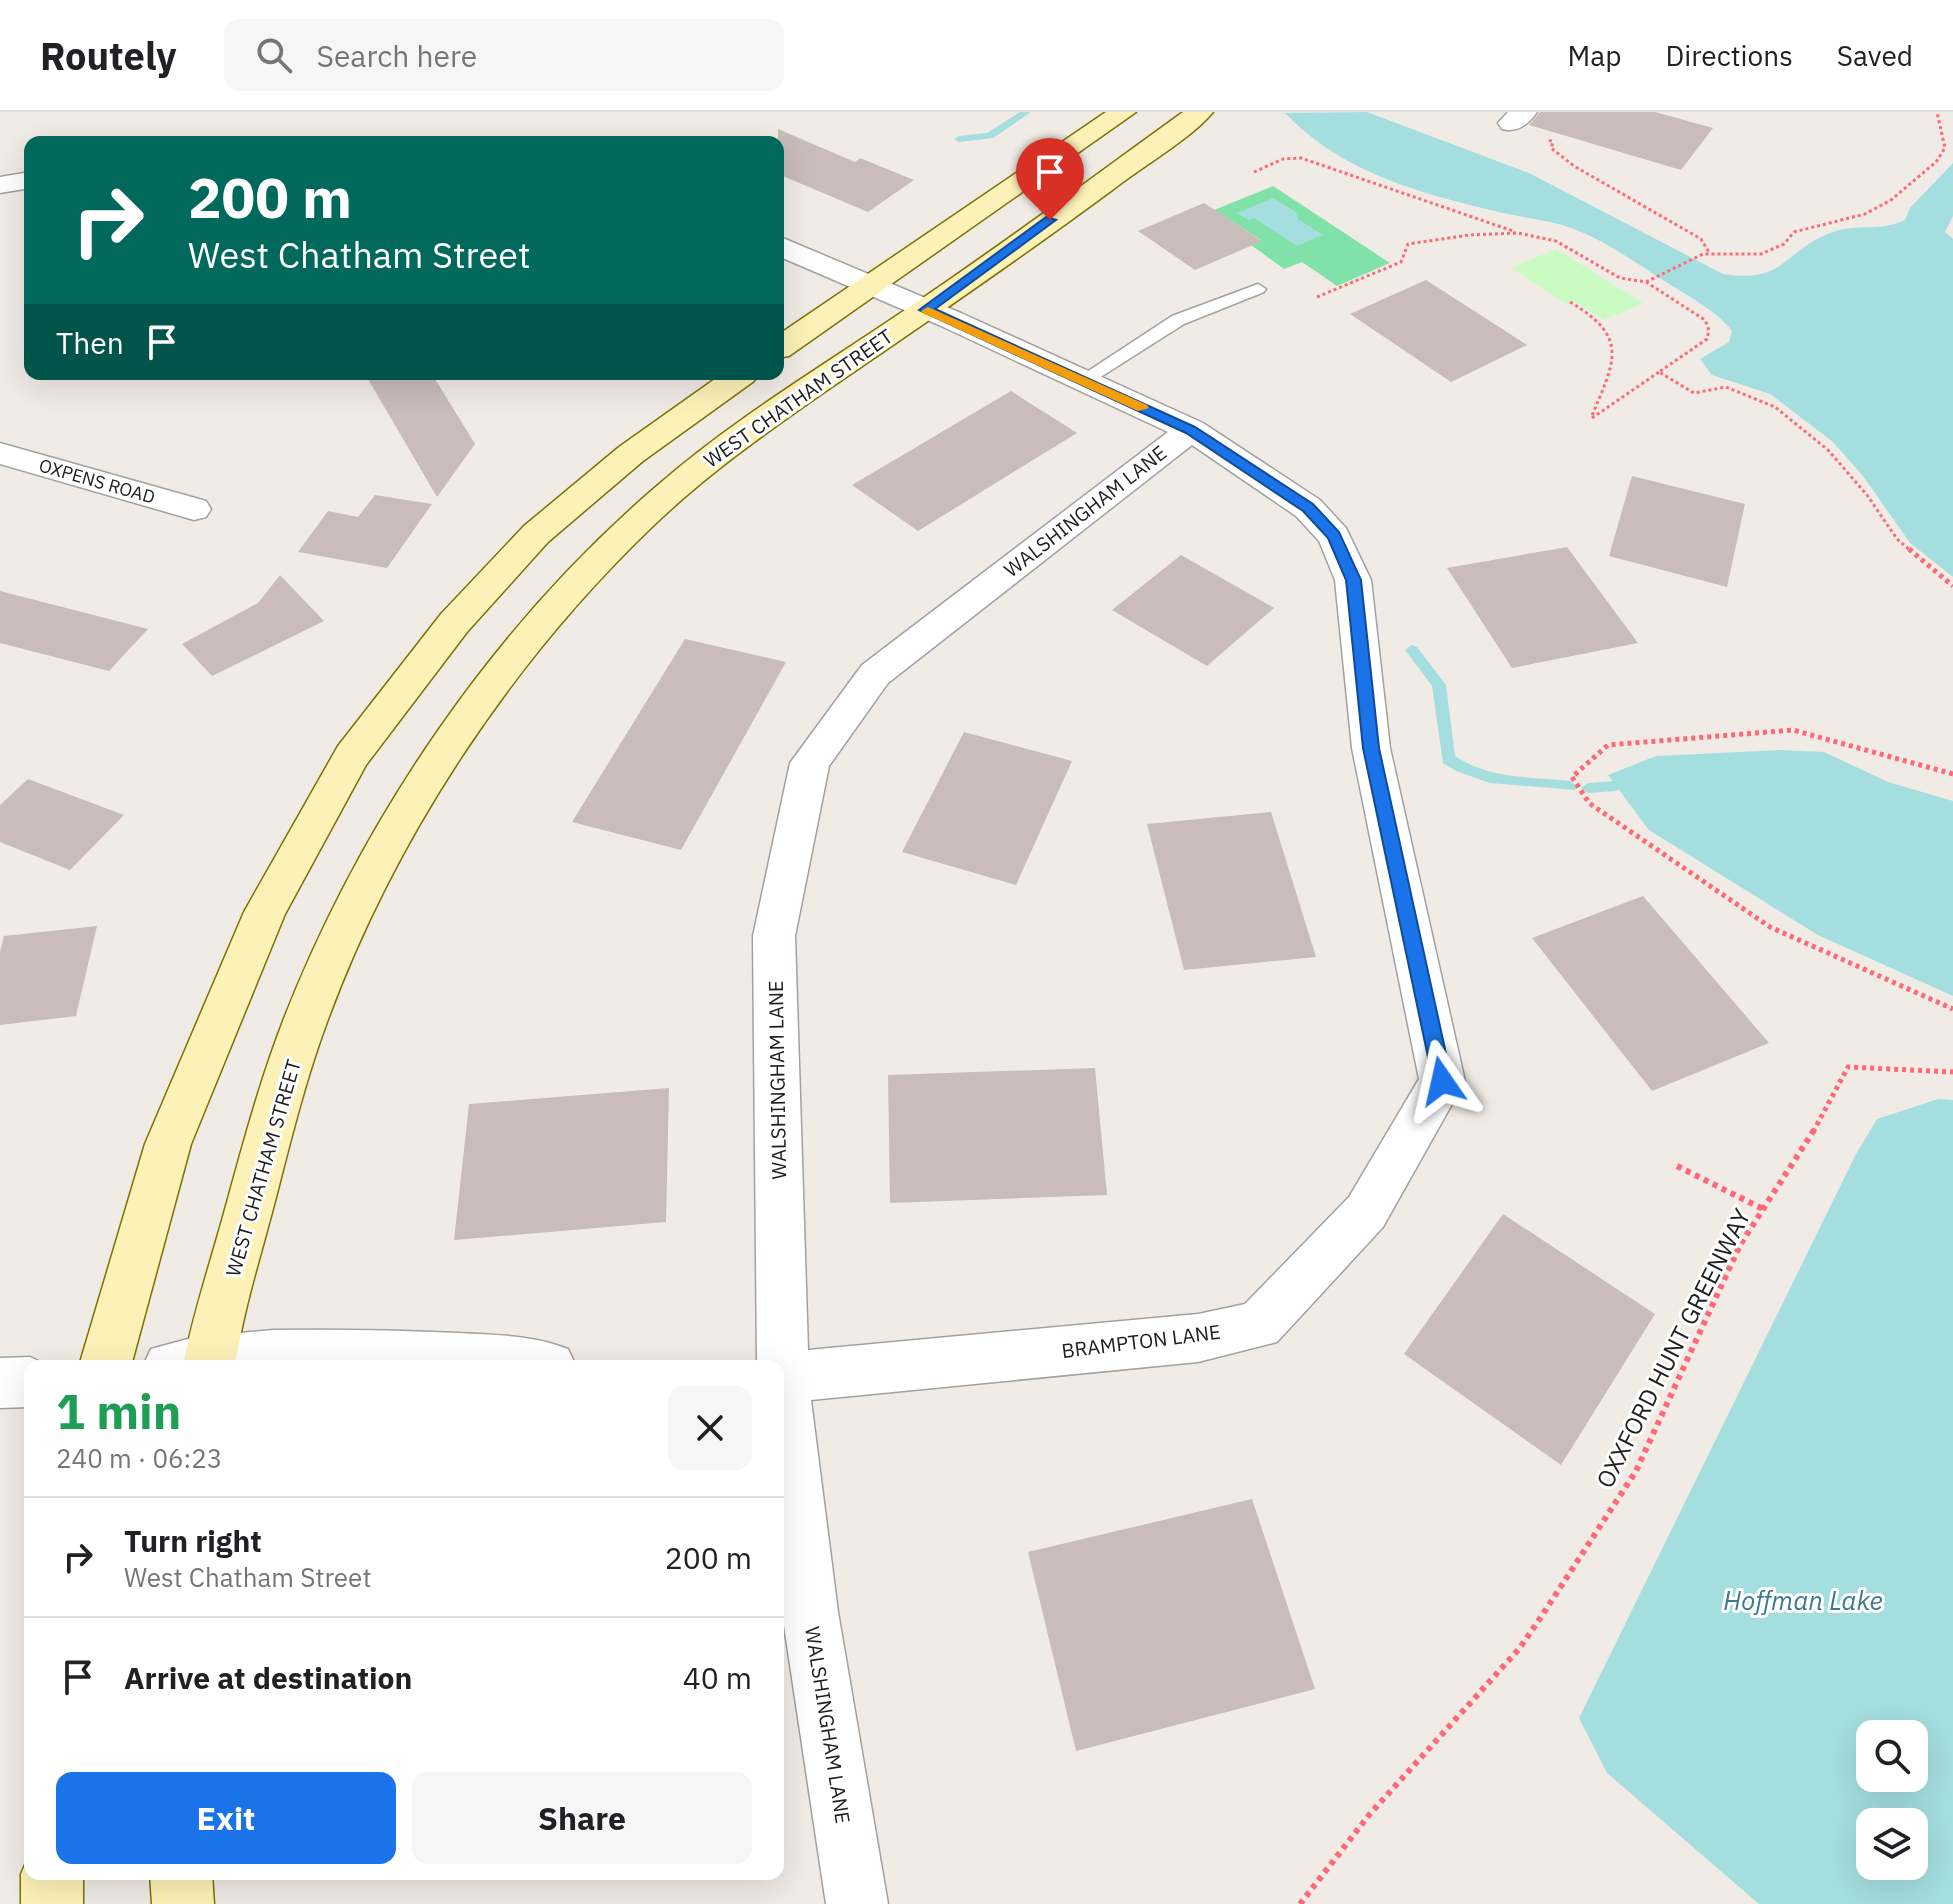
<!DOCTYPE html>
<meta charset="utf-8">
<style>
body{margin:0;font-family:"IBM Plex Sans",sans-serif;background:#f6f6f6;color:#202124;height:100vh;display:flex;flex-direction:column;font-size:30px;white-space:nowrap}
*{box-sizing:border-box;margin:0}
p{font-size:26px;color:#757577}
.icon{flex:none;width:44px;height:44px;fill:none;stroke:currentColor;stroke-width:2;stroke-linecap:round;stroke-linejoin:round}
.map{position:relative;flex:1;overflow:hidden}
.drawer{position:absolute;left:24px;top:1248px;width:760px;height:520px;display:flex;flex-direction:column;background:#fff;border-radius:16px;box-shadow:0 8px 32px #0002}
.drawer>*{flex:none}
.hud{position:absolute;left:24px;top:24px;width:760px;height:244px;border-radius:16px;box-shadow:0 8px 32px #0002;background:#00695c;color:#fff;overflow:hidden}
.buttons{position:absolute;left:1856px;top:1608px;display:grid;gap:16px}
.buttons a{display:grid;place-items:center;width:72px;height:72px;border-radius:16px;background:#fff;box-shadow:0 8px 32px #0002;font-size:40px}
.pin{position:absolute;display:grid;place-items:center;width:68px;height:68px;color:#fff;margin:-82px -34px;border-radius:50% 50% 50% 0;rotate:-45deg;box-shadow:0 0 8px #0007}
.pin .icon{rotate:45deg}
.me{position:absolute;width:88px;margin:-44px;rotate:349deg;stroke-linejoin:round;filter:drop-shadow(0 0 6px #0008)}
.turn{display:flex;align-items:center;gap:28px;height:168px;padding:0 32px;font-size:36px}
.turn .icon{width:104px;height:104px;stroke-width:2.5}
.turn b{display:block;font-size:56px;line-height:68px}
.then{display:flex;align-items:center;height:76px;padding:0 32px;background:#0003;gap:16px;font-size:30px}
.round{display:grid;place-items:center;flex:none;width:84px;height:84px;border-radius:16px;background:#f6f6f6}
.headline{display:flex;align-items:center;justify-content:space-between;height:136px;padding:0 32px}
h1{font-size:48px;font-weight:700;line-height:60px;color:#1e9e55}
.action{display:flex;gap:16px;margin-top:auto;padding:16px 32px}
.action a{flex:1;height:92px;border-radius:16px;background:#1a73e8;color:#fff;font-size:32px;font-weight:700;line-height:92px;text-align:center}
.action a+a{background:#f6f6f6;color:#202124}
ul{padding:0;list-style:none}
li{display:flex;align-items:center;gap:24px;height:120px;padding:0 32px;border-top:2px solid #e0e0e0}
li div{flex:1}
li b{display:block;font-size:30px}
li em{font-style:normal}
header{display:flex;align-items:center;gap:48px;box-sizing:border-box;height:112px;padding:0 40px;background:#fff;border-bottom:2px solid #e0e0e0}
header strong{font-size:38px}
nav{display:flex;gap:44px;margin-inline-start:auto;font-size:28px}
.search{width:560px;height:72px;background:#f6f6f6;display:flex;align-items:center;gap:20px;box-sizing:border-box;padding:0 28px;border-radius:16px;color:#757577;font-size:30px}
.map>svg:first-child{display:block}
.park{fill:#c9fbc2}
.pitch{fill:#81e2a9}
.water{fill:#a5dedf;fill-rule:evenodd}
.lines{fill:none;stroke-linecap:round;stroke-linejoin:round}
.stream{fill:#a5dedf;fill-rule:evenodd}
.building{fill:#c9bcb9}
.lane-casing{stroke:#a1a1a1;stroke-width:3}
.street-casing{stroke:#a1a1a1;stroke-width:3}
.secondary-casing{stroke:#7c7101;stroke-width:3}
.path-far2{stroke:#fe6977;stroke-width:3;stroke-dasharray:3 3;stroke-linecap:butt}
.path-far1{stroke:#fe6977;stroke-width:5;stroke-dasharray:4 4;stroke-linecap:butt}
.path{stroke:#fe6977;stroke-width:6;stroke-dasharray:5 5;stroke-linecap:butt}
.lane{fill:#fff;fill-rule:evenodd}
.street{fill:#fff;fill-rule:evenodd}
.secondary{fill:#fcf2b8;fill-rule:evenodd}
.route{fill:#1a73e8;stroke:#114b97;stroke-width:2}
.slow{fill:#f59e0b}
.labels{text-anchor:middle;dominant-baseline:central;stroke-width:6;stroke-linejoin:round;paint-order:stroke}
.far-street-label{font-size:18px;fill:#202020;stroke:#fff}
.street-label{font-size:20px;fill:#202020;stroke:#fff}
.near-street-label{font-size:24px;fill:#202020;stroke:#fff}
.near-water-label{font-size:26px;font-style:italic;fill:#3d7993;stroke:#fff}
</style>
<header>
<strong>Routely</strong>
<div class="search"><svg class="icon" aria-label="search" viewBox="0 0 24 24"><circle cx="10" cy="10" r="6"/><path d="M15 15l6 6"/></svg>Search here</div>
<nav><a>Map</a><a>Directions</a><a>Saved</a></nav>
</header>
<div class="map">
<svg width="1953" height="1792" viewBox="0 0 1953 1792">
<rect width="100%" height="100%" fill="#f1ebe6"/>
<path class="park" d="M1556 137 1643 191 1604 208 1574 189 1566 192 1511 156Z"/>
<path class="pitch" d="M1273 74 1390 151 1337 174 1302 150 1284 157 1251 133 1261 128 1214 98Z"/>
<path class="water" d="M1367 0 1531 62 1723 162C1787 172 1781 139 1833 120 1857 111 1882 120 1905 108L1910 96 1953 51V104L1945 120 1953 127V465L1910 431 1863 364 1833 330 1770 282 1712 263 1700 247 1729 230 1732 219C1718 200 1690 185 1669 172 1639 153 1608 130 1574 117 1552 109 1526 106 1503 101 1423 82 1343 62 1285 1Z
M1273 86 1296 100 1298 107 1323 123 1297 134 1254 106 1248 108 1237 101Z
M1781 638 1824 640 1888 670 1953 689V884L1818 823 1649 718 1608 663 1656 644Z
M1938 987 1953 988V1792H1759L1607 1661 1579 1606 1856 1042 1877 1007ZM1870 1622H1914V1666H1870ZM1870 1710H1914V1754H1870Z"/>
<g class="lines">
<path class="stream" d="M1020 0H1031L993 26 959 30 954 27 959 24 987 21Z
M1412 533 1417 535 1446 573 1455 644C1489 667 1531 665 1570 669L1577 674 1575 678 1490 671 1456 659 1443 651 1432 574 1405 538Z
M1616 669 1623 674 1616 679 1588 681 1581 676 1588 671Z"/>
</g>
<path class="building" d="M1540 0H1655L1713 16 1681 58 1529 13Z
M778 17 855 50 860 46 914 68 868 100 778 62Z
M1204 91 1262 129 1195 158 1138 119Z
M1426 168 1527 233 1451 270 1350 202Z
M365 262H432L475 332 437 385Z
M1011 279 1077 321 918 419 852 373Z
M1632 364 1745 392 1727 475 1609 444Z
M375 383 432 392 387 456 298 440 328 399 358 405Z
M1567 435 1638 531 1512 556 1447 456Z
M1181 443 1274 496 1207 554 1112 498Z
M280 463 324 509 212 564 182 532 258 491Z
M0 479 148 517 109 559 0 531Z
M685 527 786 550 681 738 572 710Z
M964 620 1072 649 1016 773 902 740Z
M28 667 124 703 70 758 0 730V693Z
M1271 700 1316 845 1184 858 1147 712Z
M1643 784 1769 931 1652 979 1532 826Z
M97 814 76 904 0 913V840L4 824Z
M1095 956 1107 1083 890 1091 888 963Z
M669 976 666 1110 454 1128 469 992Z
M1503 1102 1655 1202 1561 1353 1404 1242Z
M1252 1387 1315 1577 1076 1639 1028 1440Z"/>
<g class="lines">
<g class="lane-casing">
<path id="lane" d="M1258 172 1266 177 1264 180 1184 212 1088 273 1082 274 1073 269 1172 204Z"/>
</g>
<g class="street-casing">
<path id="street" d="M1508 0H1537C1528 13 1517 21 1502 17L1498 11Z
M30 60V76L0 81V65Z
M778 124 961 201 1203 311 1320 388 1346 416 1371 468 1390 636 1465 969 1383 1115 1277 1230 1198 1250 811 1288 838 1500 888 1792H826L782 1500 778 1462V1254H757L753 824 790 651 862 553 1168 320 939 213 778 144ZM1192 333 1296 404 1319 429 1335 468 1352 636 1419 967 1349 1085 1245 1192 1198 1202 808 1238 795 824 829 654 888 571Z
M0 331 206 389 211 397 206 405 194 408 0 352Z
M273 1218C335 1217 397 1218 459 1221 495 1223 534 1223 568 1237L576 1254H143L151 1237 195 1225Z
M30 1245 49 1254H30V1295L0 1296V1246Z"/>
</g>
<g class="secondary-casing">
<path id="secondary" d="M1106 0H1136L789 244 778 246V223Z
M1183 0H1213C1193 25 1142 55 1115 76 1019 147 921 214 823 281 764 322 705 364 653 414 511 550 395 725 327 910 305 969 290 1031 274 1093 260 1146 243 1199 235 1254H183C193 1202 210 1152 224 1101 242 1036 259 971 283 909 362 707 493 514 658 373 736 305 826 252 911 194 1003 132 1093 65 1183 0Z
M722 262H759L754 269 643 349 548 430 467 520 366 653 285 802 191 1032 131 1254H79L145 1032 244 800 338 634 441 502 524 414 619 335Z
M30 1741V1762H83V1792H21V1762Z
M150 1762H212L214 1792H152Z"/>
</g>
<path class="path-far2" d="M1549 28 1553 30 1551 36 1574 54 1701 127 1710 142
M1254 60 1283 47 1301 46 1513 119
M1646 170 1703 142H1761L1784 132 1794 120 1865 102 1891 88 1936 50 1945 36 1937 0
M1317 185 1401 150 1408 132 1469 123 1518 121 1556 129 1620 166 1646 170 1705 208 1709 218 1707 227 1659 260 1694 281 1726 275 1775 295 1828 338 1867 383 1897 427 1911 439
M1570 190C1631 226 1614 250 1591 306
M1592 306 1659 260"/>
<path class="path-far1" d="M1909 437 1953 474
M1953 662 1793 618 1608 633 1572 665 1589 691 1770 815 1953 897
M1813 1020 1848 955 1953 960"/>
<path class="path" d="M1677 1054 1763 1097
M1300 1792 1369 1703 1519 1537 1541 1505 1636 1359 1740 1133 1814 1018"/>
<use href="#lane" class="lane"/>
<use href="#street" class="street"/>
<use href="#secondary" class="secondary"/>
</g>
<path class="route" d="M1046 105 1056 108 935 197 1195 315 1313 392 1339 420 1361 468 1379 636 1452 969 1449 975H1436L1433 969 1363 636 1346 468 1328 426 1303 399 1186 321 919 198Z"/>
<path class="slow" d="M928 195 1147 293 1149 296 1138 299 923 201 921 199Z"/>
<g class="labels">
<g class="far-street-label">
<text transform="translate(97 369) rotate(16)">OXPENS ROAD</text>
</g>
<g class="street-label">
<text transform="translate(798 286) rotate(-35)">WEST CHATHAM STREET</text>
<text transform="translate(1085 399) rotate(-38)">WALSHINGHAM LANE</text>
<text transform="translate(777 968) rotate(-91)">WALSHINGHAM LANE</text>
<text transform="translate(263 1056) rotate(-74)">WEST CHATHAM STREET</text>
<text transform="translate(1141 1229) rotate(-7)">BRAMPTON LANE</text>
<text transform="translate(828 1613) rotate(81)">WALSHINGHAM LANE</text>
</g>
<g class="near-street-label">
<text transform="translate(1673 1236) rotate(-63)">OXXFORD HUNT GREENWAY</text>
</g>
<g class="near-water-label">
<text x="1803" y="1488">Hoffman Lake</text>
</g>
</g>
</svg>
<div class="buttons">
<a><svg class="icon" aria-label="search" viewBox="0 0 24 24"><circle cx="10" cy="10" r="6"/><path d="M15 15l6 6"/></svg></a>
<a><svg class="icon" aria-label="layers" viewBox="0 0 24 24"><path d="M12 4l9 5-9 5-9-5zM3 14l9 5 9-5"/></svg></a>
</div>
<div class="pin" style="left:1050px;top:108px;background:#d93025"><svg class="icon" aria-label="arrive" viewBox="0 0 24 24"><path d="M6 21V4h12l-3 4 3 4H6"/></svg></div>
<svg class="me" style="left:1442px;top:969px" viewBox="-20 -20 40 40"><path d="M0-17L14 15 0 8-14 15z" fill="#1a73e8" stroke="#fff" stroke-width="4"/></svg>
<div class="hud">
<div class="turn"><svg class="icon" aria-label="right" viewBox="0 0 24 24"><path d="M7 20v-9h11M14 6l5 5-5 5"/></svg><div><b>200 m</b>West Chatham Street</div></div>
<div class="then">Then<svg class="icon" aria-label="arrive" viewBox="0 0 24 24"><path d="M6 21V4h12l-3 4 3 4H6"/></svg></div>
</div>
<section class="drawer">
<div class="headline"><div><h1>1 min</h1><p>240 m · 06:23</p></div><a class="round"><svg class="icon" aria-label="close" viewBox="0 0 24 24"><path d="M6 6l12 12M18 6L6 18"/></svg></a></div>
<ul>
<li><svg class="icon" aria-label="right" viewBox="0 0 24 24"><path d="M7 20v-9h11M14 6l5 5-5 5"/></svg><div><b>Turn right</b><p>West Chatham Street</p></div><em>200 m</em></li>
<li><svg class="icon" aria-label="arrive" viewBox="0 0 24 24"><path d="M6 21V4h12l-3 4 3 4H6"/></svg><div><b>Arrive at destination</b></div><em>40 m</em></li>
</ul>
<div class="action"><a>Exit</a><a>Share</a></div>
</section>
</div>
